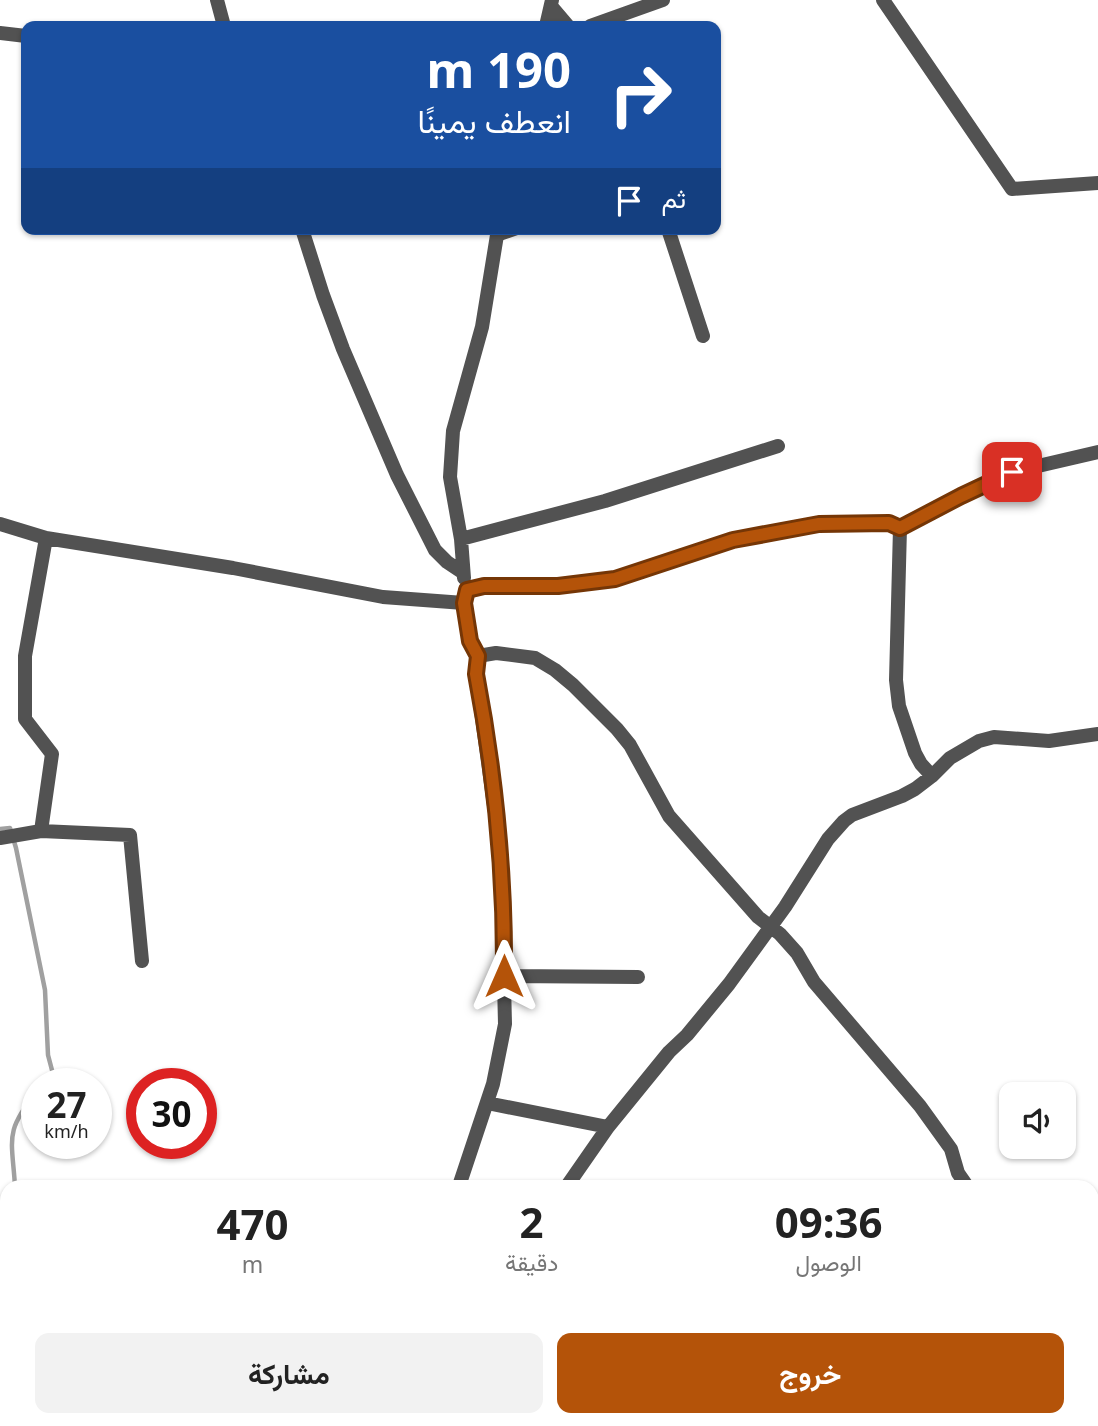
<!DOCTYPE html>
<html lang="ar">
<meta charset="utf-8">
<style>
body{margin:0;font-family:"Noto Sans",Vazirmatn,sans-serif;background:#f2f2f2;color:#222;direction:rtl;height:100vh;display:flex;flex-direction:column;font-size:26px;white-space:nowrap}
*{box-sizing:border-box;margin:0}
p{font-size:23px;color:#767676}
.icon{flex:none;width:38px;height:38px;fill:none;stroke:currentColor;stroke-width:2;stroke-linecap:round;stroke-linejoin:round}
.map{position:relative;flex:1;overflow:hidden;direction:ltr}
.sheet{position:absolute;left:0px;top:1180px;width:1099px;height:247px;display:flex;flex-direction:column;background:#fff;border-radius:21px 21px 0 0;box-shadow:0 2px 5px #0004;direction:rtl}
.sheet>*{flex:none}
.top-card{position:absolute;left:21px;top:21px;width:700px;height:214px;border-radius:14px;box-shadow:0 2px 5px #0004;direction:rtl;background:#1a4fa0;color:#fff;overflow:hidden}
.fabs{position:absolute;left:999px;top:1082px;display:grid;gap:14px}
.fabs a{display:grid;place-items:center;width:77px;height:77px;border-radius:14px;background:#fff;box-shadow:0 2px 5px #0004;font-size:35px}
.speed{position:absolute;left:21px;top:1068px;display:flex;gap:14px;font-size:35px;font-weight:700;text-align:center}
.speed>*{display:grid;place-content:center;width:91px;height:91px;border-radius:50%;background:#fff;box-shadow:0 2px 5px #0004;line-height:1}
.speed small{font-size:18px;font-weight:400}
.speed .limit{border:10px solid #d22;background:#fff;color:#111}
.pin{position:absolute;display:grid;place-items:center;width:60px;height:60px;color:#fff;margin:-30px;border-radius:14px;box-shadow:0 4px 10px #0006}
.me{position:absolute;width:77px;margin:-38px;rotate:0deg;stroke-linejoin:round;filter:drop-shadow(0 0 5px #0008)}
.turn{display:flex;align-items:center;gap:24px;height:147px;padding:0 35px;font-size:32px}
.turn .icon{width:91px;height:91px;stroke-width:2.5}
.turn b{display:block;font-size:49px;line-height:60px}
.then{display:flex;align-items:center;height:66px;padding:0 35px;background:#0003;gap:14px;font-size:26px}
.eta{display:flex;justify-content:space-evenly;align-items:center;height:119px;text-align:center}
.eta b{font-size:42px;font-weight:700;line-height:49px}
.button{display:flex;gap:14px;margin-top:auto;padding:14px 35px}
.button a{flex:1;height:80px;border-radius:14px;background:#b45309;color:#fff;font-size:28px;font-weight:700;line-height:80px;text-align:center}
.button a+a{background:#f2f2f2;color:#222}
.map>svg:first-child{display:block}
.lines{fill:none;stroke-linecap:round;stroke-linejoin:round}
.stream{stroke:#a0a0a0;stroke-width:4.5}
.lane{stroke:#525252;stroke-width:8}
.street{stroke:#525252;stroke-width:14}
.route-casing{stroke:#753606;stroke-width:18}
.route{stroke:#b45309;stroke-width:12}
</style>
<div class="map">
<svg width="1098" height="1426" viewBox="0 0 1098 1426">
<rect width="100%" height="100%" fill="#fff"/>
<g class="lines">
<path class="stream" d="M0 829 10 828 16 848 45 990 48 1055 53 1074 45 1083
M15 1186C12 1139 4 1131 37 1092
M154 1419 157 1426"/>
<path class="lane" d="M497 238 523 229"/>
<path class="street" d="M217 0 224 26
M883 0 1012 189 1098 183
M551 6 568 26
M546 26 552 0
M590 26 663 0
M0 33 26 36
M302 229 323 295 343 349 397 475 435 550 447 562 462 572
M668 229 703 336
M0 524 46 538 233 568 383 597 464 603
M900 528 961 496 1012 472 1098 452
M461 539 605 501 778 446
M464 578 461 539 450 477 453 431 482 327 498 229
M478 656 496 653 535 658 555 670 573 685 617 729 630 745 669 816 758 917 780 934 797 953 814 982 920 1106 951 1149 958 1173 967 1186
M41 831 52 754 25 719V656L46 538
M0 838 41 831 130 835 142 961
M504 976 638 977
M487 1103 608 1127
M459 1186 493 1084 505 1024 501 857 476 674 478 656 470 641 464 603 467 590 484 586H558L615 579 733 540 819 524 889 523 900 528 896 680 899 706 915 753 921 764 932 776 950 758 979 741 994 737 1049 741 1098 734
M567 1186 608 1127 669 1052 687 1035 729 984 785 907 828 839 844 821 852 815 902 796 915 789 932 776
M0 1406 7 1405
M1092 1413 1097 1426
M142 1419 144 1426
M398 1426 399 1419"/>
</g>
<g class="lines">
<g class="route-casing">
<path id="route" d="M504 976C505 874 495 774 476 674L478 656 470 641 464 603 467 590 484 586H558L615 579 733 540 819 524 889 523 900 528 961 496 1012 472"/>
</g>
<use href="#route" class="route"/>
</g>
</svg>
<div class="fabs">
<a><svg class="icon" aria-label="sound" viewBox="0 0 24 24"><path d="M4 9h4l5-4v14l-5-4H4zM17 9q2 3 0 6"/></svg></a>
</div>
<div class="speed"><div>27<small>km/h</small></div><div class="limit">30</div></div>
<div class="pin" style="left:1012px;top:472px;background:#d93025"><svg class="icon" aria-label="arrive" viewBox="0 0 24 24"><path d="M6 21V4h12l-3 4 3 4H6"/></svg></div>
<svg class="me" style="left:504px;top:976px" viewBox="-20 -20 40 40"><path d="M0-17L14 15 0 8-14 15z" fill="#b45309" stroke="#fff" stroke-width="4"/></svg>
<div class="top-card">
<div class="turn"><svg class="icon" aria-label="right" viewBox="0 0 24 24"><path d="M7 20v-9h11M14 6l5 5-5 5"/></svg><div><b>190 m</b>انعطف يمينًا</div></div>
<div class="then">ثم<svg class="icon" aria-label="arrive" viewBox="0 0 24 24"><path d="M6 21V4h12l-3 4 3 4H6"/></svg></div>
</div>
<section class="sheet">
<div class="eta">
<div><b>09:36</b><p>الوصول</p></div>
<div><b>2</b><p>دقيقة</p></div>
<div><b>470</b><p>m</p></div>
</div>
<div class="button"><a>خروج</a><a>مشاركة</a></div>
</section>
</div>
